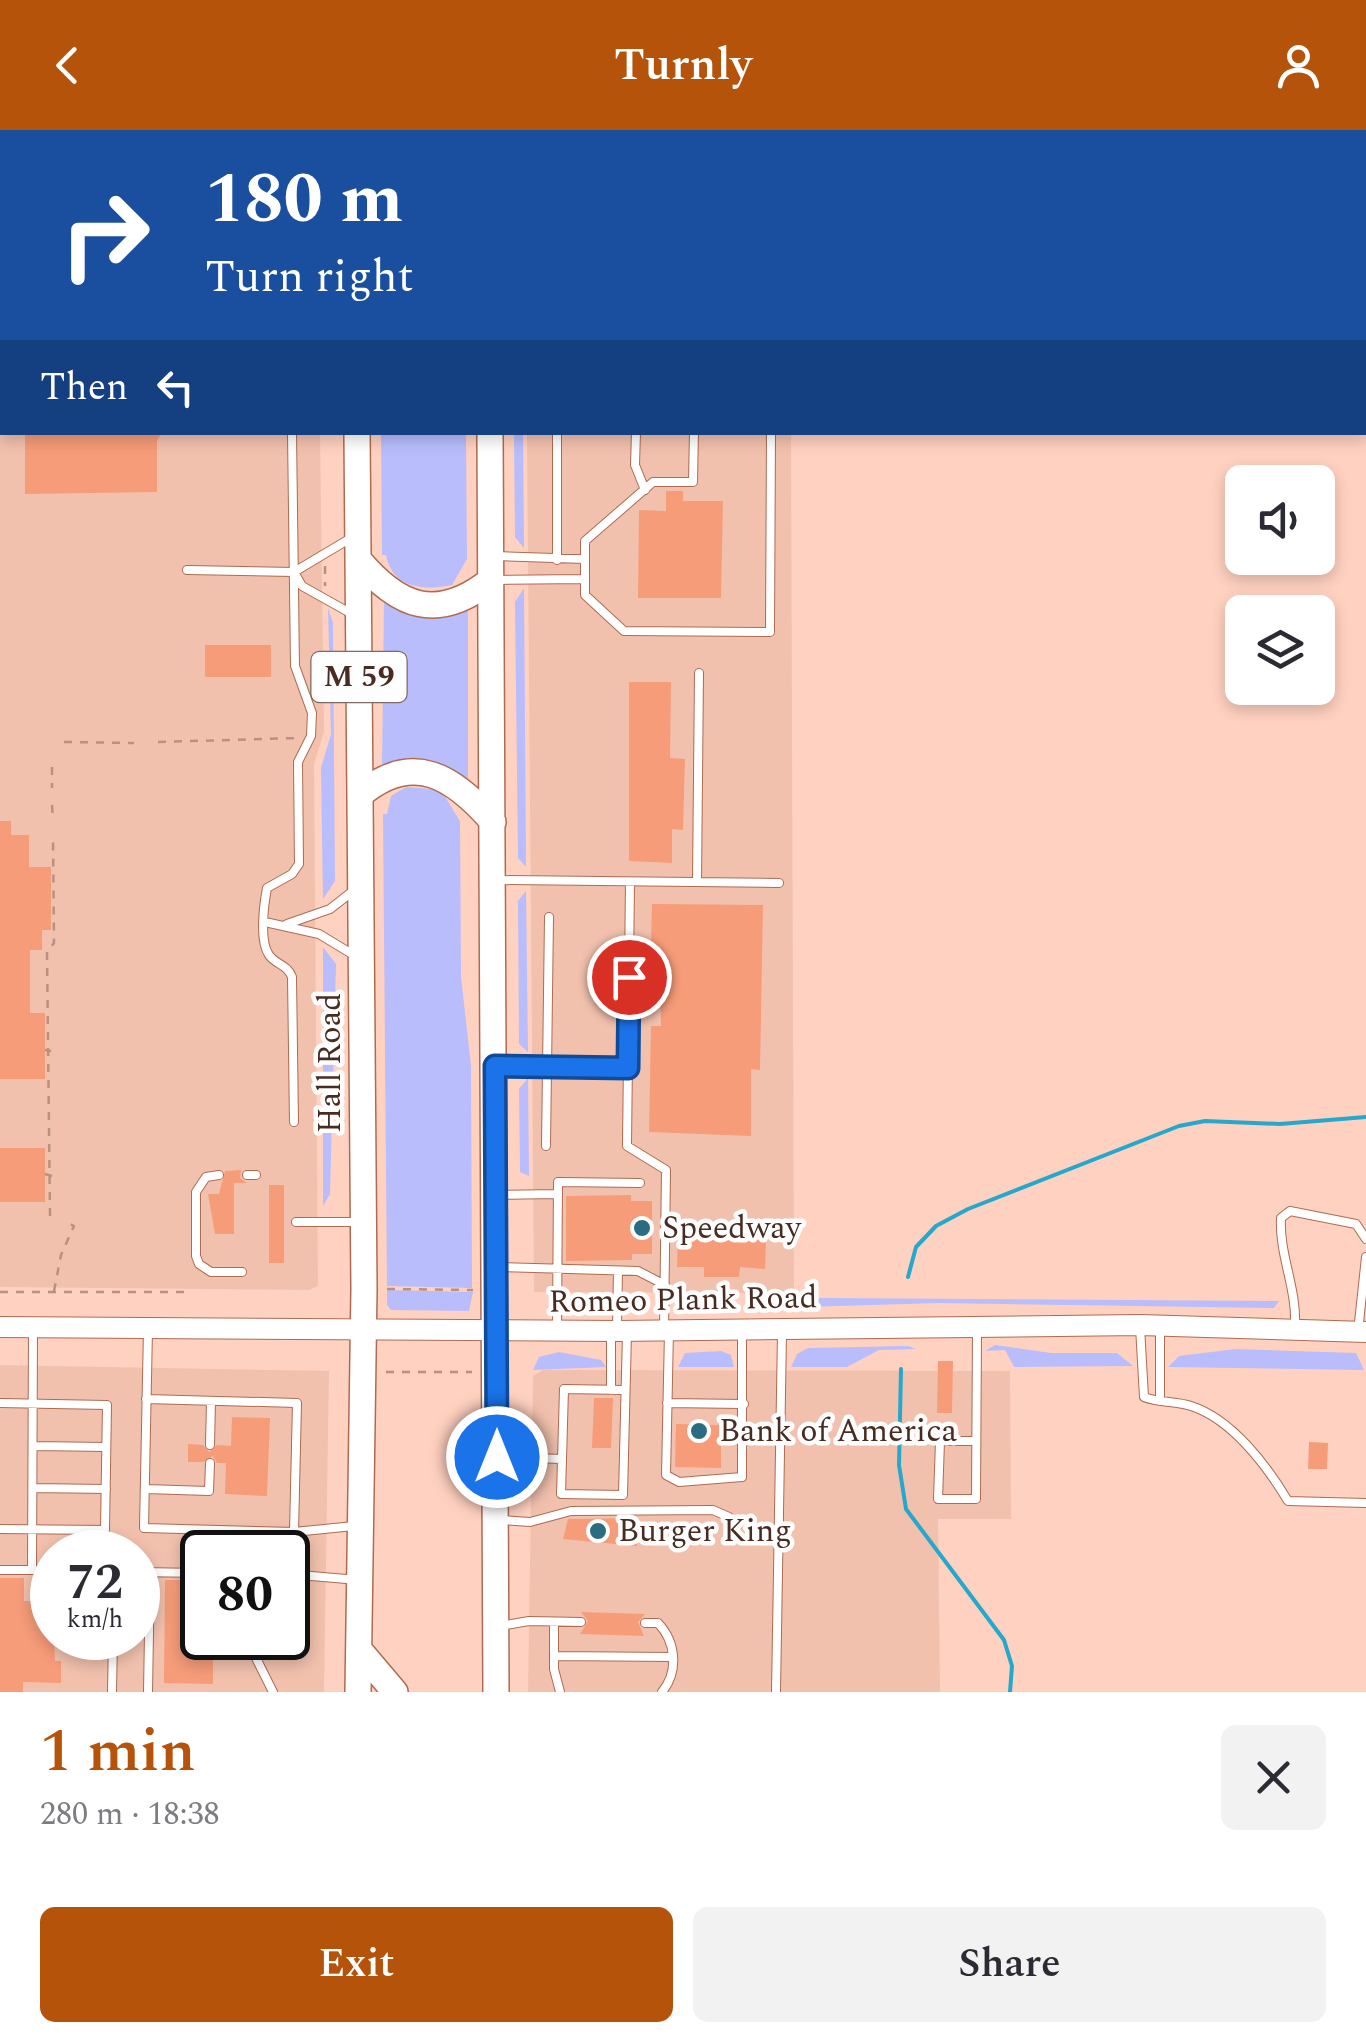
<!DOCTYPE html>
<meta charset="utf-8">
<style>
body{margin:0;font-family:Spectral,serif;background:#f2f2f3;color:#2b2b33;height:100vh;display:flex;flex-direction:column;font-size:38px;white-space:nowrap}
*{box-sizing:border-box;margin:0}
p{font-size:32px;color:#7c7c81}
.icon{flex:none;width:55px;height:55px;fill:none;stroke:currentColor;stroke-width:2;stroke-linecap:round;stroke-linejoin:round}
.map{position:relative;height:1562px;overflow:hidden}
.sheet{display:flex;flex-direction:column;background:#fff;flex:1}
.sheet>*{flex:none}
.top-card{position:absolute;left:0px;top:0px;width:1368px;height:305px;box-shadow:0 5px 15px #0003;background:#1a4fa0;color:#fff;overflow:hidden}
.fabs{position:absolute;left:1225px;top:335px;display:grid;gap:20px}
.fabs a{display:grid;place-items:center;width:110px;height:110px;border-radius:15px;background:#fff;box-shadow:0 5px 15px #0003;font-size:50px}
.speed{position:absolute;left:30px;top:1400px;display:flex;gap:20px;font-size:50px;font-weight:700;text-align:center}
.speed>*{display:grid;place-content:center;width:130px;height:130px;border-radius:50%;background:#fff;box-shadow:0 5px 15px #0003;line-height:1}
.speed small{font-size:25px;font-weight:400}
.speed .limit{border:5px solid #111;border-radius:15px;background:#fff;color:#111}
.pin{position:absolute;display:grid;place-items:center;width:85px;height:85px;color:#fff;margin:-42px;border:5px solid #fff;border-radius:50%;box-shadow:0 2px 10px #0007}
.me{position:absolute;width:110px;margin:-55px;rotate:0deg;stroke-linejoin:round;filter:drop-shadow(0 0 8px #0008)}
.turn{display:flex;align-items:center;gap:35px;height:210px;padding:0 40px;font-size:45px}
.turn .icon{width:130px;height:130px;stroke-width:2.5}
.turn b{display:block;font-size:70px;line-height:85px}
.then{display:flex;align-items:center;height:95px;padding:0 40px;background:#0003;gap:20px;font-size:38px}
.round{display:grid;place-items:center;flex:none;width:105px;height:105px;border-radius:15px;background:#f2f2f3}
.headline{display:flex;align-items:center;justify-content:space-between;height:170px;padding:0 40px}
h1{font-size:60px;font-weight:600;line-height:75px;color:#b45309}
.action{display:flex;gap:20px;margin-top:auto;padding:20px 40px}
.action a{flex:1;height:115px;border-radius:15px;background:#b45309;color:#fff;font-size:40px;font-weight:600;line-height:115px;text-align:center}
.action a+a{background:#f2f2f3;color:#2b2b33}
header{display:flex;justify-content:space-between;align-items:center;height:130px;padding:0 40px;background:#b45309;color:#fff;font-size:45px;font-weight:600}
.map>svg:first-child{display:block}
.built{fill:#f2c1ae;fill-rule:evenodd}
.green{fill:#b9bdfb}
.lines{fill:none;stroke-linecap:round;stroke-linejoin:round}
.stream{stroke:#25a8cc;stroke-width:4}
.building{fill:#f69c79}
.lane-casing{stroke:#ae6b51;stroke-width:10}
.street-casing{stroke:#ae6b51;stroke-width:16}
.secondary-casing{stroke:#ae6b51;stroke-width:22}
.highway-casing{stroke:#ae6b51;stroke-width:28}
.path{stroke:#b89182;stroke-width:2.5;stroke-dasharray:8 8;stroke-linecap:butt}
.lane{stroke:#fff;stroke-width:8}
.street{stroke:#fff;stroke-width:14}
.secondary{stroke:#fff;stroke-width:20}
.highway{stroke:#fff;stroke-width:25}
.route-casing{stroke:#114b97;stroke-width:25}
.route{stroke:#1a73e8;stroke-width:18}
.poi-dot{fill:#2c6c80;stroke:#fefefe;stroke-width:4}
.labels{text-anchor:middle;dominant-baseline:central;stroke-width:9;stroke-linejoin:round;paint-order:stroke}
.shield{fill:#fefefe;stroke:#7f6b63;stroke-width:2.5}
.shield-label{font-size:30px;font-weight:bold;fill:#492c21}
.street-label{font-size:32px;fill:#492c21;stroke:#fefefe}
.poi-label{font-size:32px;fill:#492c21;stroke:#fefefe;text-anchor:start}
</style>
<header><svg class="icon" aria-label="back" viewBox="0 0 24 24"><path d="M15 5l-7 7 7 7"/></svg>Turnly<svg class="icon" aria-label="person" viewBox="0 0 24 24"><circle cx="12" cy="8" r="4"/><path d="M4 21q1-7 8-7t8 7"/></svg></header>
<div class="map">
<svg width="1366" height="1562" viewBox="0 0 1366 1562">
<rect width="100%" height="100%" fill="#ffd1c0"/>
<path class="built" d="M0 0H319L2 2V302L320 303 324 602 314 634 318 1156 309 1160 0 1157Z
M527 303H791L794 1163 534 1162Z
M0 1235 329 1241 324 1562H0ZM52 1422H138V1508H52ZM202 1422H288V1508H202Z
M543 1240 1010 1241 1011 1389H938L940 1562H528L533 1246Z"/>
<path class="green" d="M381 303H466L467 429 452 455C424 461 392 458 386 425H382Z
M514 303H523L524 418 515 407Z
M524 458 526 737 518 728 515 472Z
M384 473 411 484 468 481V650L437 633 382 635Z
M328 478 333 493 335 751 323 769 321 638 331 604Z
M406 657 433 659 444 665 460 691 461 847 471 936 472 1158 387 1156 383 684H387L391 666Z
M526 761 528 922 519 914 518 771Z
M323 817 336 834 330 1064 323 1076Z
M528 948 529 1046 520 1042 519 959Z
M387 1160 473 1162 469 1181 391 1180 387 1175Z
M781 1167 814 1168 1279 1171 1274 1178 939 1173 803 1177Z
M995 1215 1051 1223H1117L1133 1236 1014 1237 1005 1220 985 1221Z
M908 1216 916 1219 879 1220 847 1237H791L797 1224 808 1218Z
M1236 1219 1356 1223 1364 1240 1168 1237 1179 1226Z
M721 1221 731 1225 734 1237H678L685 1223Z
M559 1222 601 1230 606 1237 533 1240 539 1227Z"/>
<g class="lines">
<path class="stream" d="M908 1147 916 1117 936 1096 968 1079 1179 996 1205 991 1280 994 1366 987
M901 1239 899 1335 906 1379 1004 1510 1012 1536 1010 1562"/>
</g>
<path class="building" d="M25 302H162L157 311V362L25 364Z
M666 361H683V371H723L721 468H638L639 380 666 381Z
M205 515H271V547H205Z
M629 552H671L670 628 685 629 683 700 672 699V733L629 731Z
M0 691H11V705H29V737H51V800H42V820H30V883H45V949H0Z
M652 774 763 775 760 940 751 939V1006L649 1002 651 896H661L660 852H650Z
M0 1018H45V1072H0Z
M241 1040 240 1048 247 1053H234V1104H215L208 1064H219L225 1041Z
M269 1055H284V1133H269Z
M631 1065V1071H652V1124H632V1130L566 1131V1066Z
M678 1107 766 1110 765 1139 740 1137 739 1147H704V1137H677Z
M938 1231H953L952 1283H937Z
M594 1268H613L611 1318H592Z
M232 1287 270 1288 267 1366 225 1364 226 1333H217L213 1326 203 1332H188V1314L203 1315 209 1322 217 1315 231 1316Z
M676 1294 721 1295V1338L675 1337Z
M1309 1312 1328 1313 1327 1339H1308Z
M637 1388V1416L563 1409 568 1389Z
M0 1448H24V1471H52L55 1531H61V1553L23 1552V1562H0Z
M165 1450H202V1508H213V1554L164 1553Z
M581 1482 645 1484 638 1492 644 1506 580 1504 588 1491Z"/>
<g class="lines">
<g class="lane-casing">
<path id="lane" d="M17 0V2
M204 0 205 2
M291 0V2
M553 0V2
M723 0V2
M762 2 763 0
M292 302 295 536 312 583 311 606 298 632 299 734 292 744 267 758C264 774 259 811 269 825 276 835 287 834 292 847L294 992
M557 302V430
M636 302 635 335 645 360
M694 302 693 352H653L585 411V465L624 501 770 502 771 302
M351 408 294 442 302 456 352 484
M495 426 585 429
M187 440 294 442
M496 450 585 449
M498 750 779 753
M630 752 627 1016 666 1040 664 1201
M697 752 699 543
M265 792 319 804 357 827
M287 794 330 779 353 761
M500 936 628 938
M546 1016 549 787
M219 1045 206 1047 196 1062V1126L199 1134 211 1142H242
M247 1045H256
M496 1065 557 1064
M296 1092H359
M498 1137 638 1141 665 1155
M1160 1196V1271
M1295 1196C1297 1158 1279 1125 1281 1088L1290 1081 1356 1094 1366 1109
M557 1197 558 1052 640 1053
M617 1197 618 1141
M1140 1197 1144 1267C1159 1273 1176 1271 1191 1276 1232 1289 1267 1336 1288 1371L1366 1373
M148 1199 144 1398 294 1402 354 1396
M669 1201 666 1345 679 1352 742 1347V1201
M33 1202 32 1440 52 1441
M1358 1202 1366 1127
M611 1260V1204
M625 1260 564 1259 561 1364 623 1365 627 1203
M146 1269 297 1273 294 1402
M0 1273 107 1275 105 1400 0 1399
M667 1273 744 1274
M976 1311H940L938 1369H976L977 1200
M210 1315 211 1271
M35 1316 106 1317
M502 1327 562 1329
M34 1358 106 1359
M145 1359 209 1361 210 1333
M502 1390 530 1392 571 1381 713 1380 729 1387
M0 1440H32
M138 1442 202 1443
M288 1444 358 1450
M554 1492V1539L560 1562
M645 1493H658C676 1512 679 1541 662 1562
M500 1496 529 1491 581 1492
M256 1508 255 1526 273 1562
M554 1526 673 1527
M112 1562 113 1508
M148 1562 150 1442
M776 1562 782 1203"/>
</g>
<g class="street-casing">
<path id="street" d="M937 0 942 2
M1054 2 1056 0
M1365 58H1366
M1365 240 1366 241"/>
</g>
<g class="secondary-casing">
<path id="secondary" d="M0 1197 617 1201 1140 1195 1366 1202"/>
</g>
<g class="highway-casing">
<path id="highway" d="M355 0V2
M488 0V2
M357 302 364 1159 358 1562
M490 302 496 1562
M358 429C398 477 437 493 491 450
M360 665C413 620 454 647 493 692
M362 1523 395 1562"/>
</g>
<path class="path" d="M325 436V456
M64 612 134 613
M158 612 299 608
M52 637V658
M52 675 53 691
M45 920 51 921
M45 1044 52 1046
M50 1086 47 822 54 813 53 706
M387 1159 473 1160
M54 1161 61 1125 74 1096 70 1094
M0 1162H188
M386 1242H472"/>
<use href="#lane" class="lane"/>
<use href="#street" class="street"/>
<use href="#secondary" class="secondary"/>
<use href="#highway" class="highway"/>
</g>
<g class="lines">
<g class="route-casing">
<path id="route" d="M497 1327 495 936 628 938 629 847"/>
</g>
<use href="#route" class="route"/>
</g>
<g class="poi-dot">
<circle cx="642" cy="1098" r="10"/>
<circle cx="699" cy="1301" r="10"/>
<circle cx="598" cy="1401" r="10"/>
</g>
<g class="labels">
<rect class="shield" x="311.5" y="522" width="95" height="50" rx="8"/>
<g class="shield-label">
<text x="359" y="547">M 59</text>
</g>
<g class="street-label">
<text transform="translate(330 933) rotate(-90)">Hall Road</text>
<text transform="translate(683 1170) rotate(-1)">Romeo Plank Road</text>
</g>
<g class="poi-label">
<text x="662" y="1098">Speedway</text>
<text x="719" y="1301">Bank of America</text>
<text x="618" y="1401">Burger King</text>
</g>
</g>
</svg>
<div class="fabs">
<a><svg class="icon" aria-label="sound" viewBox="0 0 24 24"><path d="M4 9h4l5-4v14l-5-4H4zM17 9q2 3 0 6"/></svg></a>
<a><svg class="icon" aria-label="layers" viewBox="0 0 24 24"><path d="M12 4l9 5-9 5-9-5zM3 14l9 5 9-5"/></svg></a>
</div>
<div class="speed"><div>72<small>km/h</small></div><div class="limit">80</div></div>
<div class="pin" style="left:629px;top:847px;background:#d93025"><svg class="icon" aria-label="arrive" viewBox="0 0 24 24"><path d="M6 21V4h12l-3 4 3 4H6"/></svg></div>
<svg class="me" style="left:497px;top:1327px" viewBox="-20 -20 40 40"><circle r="17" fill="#1a73e8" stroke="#fff" stroke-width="3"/><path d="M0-11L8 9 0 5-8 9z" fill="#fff"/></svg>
<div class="top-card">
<div class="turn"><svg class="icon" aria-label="right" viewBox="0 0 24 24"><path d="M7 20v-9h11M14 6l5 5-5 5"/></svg><div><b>180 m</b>Turn right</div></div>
<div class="then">Then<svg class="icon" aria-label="left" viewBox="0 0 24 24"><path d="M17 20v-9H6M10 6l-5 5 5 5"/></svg></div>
</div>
</div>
<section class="sheet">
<div class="headline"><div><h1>1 min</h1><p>280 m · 18:38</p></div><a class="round"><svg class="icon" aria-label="close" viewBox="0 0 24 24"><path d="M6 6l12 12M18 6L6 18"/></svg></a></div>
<div class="action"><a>Exit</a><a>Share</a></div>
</section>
